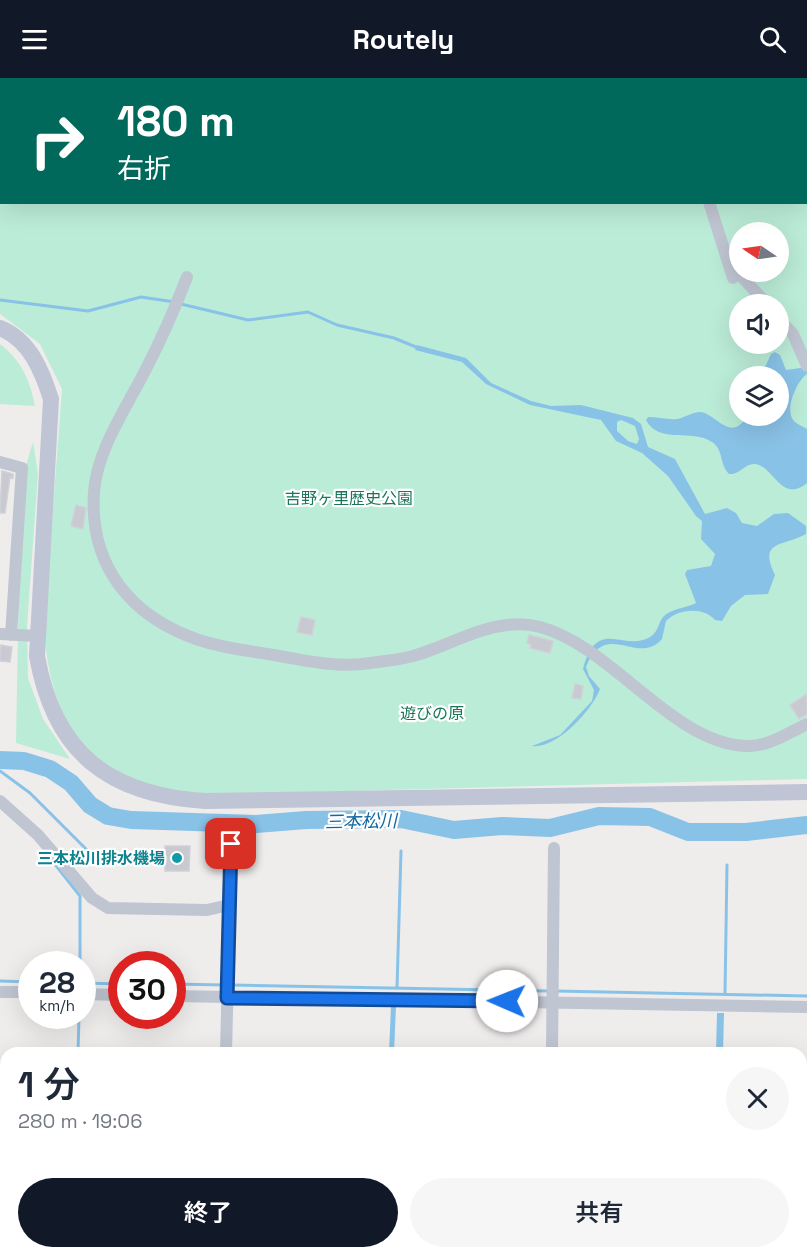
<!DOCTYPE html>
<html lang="ja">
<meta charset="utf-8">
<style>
body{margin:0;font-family:"Space Grotesk","Noto Sans JP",sans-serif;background:#f6f6f7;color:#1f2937;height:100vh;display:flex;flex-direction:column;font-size:22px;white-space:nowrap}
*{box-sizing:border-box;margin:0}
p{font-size:20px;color:#747a83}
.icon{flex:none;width:33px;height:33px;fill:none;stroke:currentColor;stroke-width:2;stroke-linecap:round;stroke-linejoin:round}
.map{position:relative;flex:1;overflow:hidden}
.side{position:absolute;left:0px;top:969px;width:807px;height:212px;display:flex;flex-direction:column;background:#fff;border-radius:18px 18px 0 0;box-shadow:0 6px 24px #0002}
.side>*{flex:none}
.guide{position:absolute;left:0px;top:0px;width:807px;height:126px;box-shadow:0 6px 24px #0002;background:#00695c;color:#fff;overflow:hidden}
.needle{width:39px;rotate:283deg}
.buttons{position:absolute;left:729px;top:144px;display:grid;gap:12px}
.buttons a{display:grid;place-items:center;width:60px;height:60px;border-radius:50%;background:#fff;box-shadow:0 6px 24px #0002;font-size:30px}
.speed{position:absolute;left:18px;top:873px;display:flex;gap:12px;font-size:30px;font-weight:700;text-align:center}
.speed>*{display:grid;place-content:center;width:78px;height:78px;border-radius:50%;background:#fff;box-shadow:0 6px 24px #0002;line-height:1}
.speed small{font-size:15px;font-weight:400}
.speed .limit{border:9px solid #d22;background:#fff;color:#111}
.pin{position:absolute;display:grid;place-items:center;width:51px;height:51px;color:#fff;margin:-26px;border-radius:12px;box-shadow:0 3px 9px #0006}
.me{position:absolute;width:66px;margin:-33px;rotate:271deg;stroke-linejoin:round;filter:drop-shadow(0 0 4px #0008)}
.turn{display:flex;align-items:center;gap:21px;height:126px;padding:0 18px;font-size:27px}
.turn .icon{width:78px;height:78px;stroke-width:2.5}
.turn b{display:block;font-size:42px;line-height:51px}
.round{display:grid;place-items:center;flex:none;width:63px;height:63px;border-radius:32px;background:#f6f6f7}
.head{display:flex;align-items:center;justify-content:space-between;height:102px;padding:0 18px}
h1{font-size:36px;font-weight:600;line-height:45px}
.primary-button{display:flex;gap:12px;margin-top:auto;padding:12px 18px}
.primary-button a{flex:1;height:69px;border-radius:36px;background:#111827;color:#fff;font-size:24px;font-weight:600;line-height:69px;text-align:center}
.primary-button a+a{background:#f6f6f7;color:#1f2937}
header{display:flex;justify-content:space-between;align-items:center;height:78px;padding:0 18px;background:#111827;color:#fff;font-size:27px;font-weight:600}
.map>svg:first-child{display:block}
.green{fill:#bbecd7;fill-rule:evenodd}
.water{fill:#89c2e7;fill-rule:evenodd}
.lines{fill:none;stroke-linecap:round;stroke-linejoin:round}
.stream{stroke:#89c2e7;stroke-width:3}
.river{stroke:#89c2e7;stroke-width:18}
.building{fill:#c9cad1;stroke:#d0d1d7;stroke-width:1.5}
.street{stroke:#bfc5d1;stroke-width:12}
.secondary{stroke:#bfc5d5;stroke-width:16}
.route-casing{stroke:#114b97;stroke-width:15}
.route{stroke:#1a73e8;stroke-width:10}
.culture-dot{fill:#0f9aa8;stroke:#fff;stroke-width:2}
.labels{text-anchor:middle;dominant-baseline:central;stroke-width:4.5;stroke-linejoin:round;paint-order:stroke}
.park-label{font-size:16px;fill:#1a7559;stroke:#fff}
.culture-label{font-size:16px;font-weight:bold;fill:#0d838f;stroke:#fff;text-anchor:end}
.water-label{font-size:18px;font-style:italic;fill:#12679f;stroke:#fff}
</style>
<header><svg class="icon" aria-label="menu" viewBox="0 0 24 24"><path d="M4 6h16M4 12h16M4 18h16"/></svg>Routely<svg class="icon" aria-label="search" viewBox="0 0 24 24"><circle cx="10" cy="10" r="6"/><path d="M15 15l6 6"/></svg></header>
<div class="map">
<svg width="807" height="1180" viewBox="0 0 807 1180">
<rect width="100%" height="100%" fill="#efecec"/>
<path class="green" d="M0 0H807V701L192 717C170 712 147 708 126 699 65 672 48 610 44 550L62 311 40 266 0 236ZM2 2H806V124H2ZM740 154H778V194H740ZM740 226H778V266H740ZM740 298H778V338H740Z
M0 266C21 282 30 302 35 328L0 326Z
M33 364 38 396 27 548 28 600 43 641 70 681 16 665 20 443 25 391Z"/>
<path class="water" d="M417 267 466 280 491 305 531 323 551 328 581 327 633 340 641 346 648 369 675 381 705 436 727 430 736 435 742 445 757 448 774 436 788 435 806 448V456C782 469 758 462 775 497L768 516 745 517 731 528 722 543 715 542C704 529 679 530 666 543L662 561C638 589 606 540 586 589L589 598 600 611C593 631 556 672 532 668L560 657 592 623 594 612 583 591C597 537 624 575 650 559 659 554 658 543 665 537 674 530 686 530 696 525L685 496 687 492 711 488 715 476 701 461 702 443 696 438 668 398 642 375 616 363 601 342 530 327 486 306 462 284 415 272ZM621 342 635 348 639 361 637 366 628 363 617 353V344Z
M775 274 780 277 786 292 807 289V296C797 303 786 328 792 340 794 345 802 348 807 351V405C781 426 774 388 755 386 745 385 740 397 729 396 719 386 724 372 712 364 691 350 659 367 646 342L648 339C658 339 668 342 677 341 684 340 692 334 700 334 716 335 731 366 747 338H778V298H761L771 276Z
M391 928H396L394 975H389Z
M717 935H724L723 975H716Z"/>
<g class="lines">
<path class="stream" d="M0 222 88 233 141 219 175 224
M181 226 248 242 308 234 337 247 394 260 416 269
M0 693 30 715 89 774 104 779 159 782
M50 780 80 818V886
M0 903 32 904
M82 905 122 906
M172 906 225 907
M231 907 549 913
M397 910 401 773
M555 913 807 918
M725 916 727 787
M78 975 79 938
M0 1083H6
M0 1116H6
M102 1174V1180"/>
<path class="river" d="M0 682 24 683 50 691 71 705 90 727 108 738 131 742 256 746 306 742 401 741 454 752 502 748 550 750 599 738 650 739 688 754H746L807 747"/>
</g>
<path class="building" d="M2 393 13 396V400L10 399 5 435H0Z
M76 427 86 430 83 451 71 448Z
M301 539 315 542 312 557 297 554Z
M529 557 553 563 550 575 530 570 531 567 527 565Z
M1 567 12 569 10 584 0 583Z
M575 606 583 608 581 621 572 620Z
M807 616V636L799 641 790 627Z
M165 768H190L189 793H165Z"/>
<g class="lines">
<path class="street" d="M580 0 581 2
M666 0V2
M709 124 733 200
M740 197 767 226
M187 199C175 230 162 260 147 289 128 327 97 371 94 414 89 488 131 539 199 562 223 570 249 573 274 577 306 583 339 590 371 585 384 583 397 582 409 579 453 568 493 537 540 549 612 568 672 665 746 668 768 669 788 655 807 646
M778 240 793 256 807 288
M0 384 22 390 11 557
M0 556 37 558
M0 723 38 757 92 820 108 830 207 832 229 827
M0 914H32
M82 916 122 917
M172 918 807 929
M226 975 231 766
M552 975 554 770
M0 1174 6 1173
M29 1174V1180
M221 1180V1174
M548 1180V1174"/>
<path class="secondary" d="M0 250C30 262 42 293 51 321L37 578C54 675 109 717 205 723L807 714"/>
</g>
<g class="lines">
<g class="route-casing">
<path id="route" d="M231 766 227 920 507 923"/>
</g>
<use href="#route" class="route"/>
</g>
<circle class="culture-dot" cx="177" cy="780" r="6"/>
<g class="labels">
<g class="park-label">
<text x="349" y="420">吉野ヶ里歴史公園</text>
<text x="432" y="635">遊びの原</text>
</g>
<g class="culture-label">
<text x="165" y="780">三本松川排水機場</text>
</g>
<g class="water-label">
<text transform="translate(361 743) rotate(-1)">三本松川</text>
</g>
</g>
</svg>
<div class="buttons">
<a><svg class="needle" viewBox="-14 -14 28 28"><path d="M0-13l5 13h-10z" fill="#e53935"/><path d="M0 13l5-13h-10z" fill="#747a83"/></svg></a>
<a><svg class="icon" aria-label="sound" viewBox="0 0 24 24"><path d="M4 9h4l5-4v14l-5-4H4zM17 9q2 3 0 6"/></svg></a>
<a><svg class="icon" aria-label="layers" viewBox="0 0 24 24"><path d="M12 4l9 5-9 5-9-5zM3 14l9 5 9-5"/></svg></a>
</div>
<div class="speed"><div>28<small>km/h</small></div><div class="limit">30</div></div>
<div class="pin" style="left:231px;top:766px;background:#d93025"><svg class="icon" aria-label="arrive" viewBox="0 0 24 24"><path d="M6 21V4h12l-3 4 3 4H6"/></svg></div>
<svg class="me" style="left:507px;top:923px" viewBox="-20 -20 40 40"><circle r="19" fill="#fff"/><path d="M0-13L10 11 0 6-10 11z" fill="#1a73e8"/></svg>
<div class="guide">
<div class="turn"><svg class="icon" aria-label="right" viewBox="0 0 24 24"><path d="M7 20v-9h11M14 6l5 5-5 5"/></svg><div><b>180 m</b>右折</div></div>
</div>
<section class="side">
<div class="head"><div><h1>1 分</h1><p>280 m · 19:06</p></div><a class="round"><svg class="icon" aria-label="close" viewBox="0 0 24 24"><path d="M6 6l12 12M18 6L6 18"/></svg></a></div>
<div class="primary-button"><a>終了</a><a>共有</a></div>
</section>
</div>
